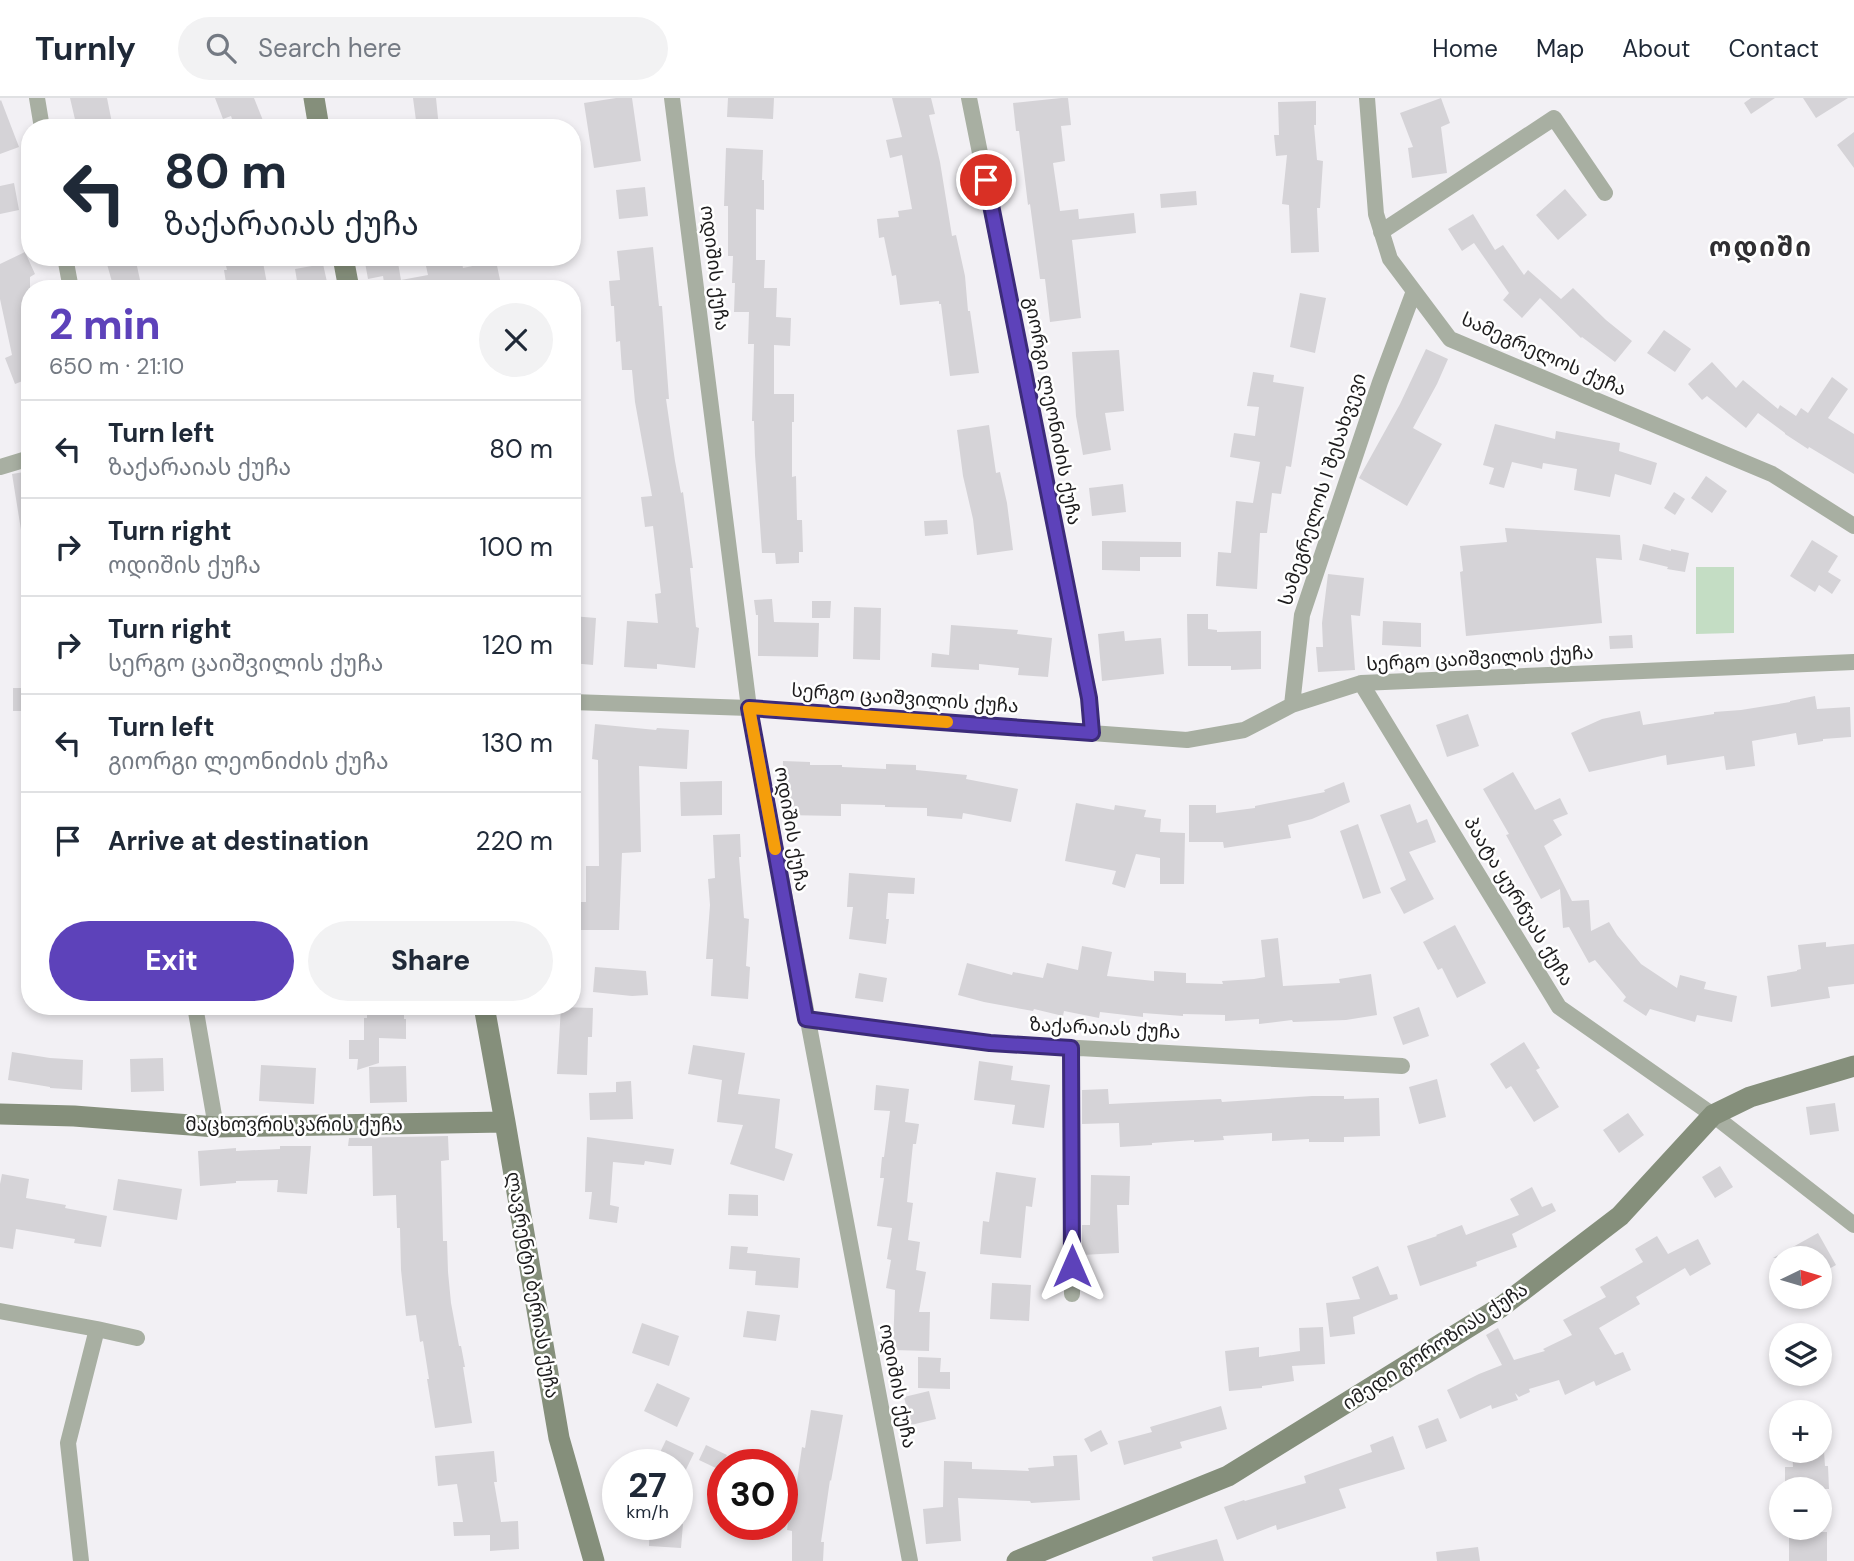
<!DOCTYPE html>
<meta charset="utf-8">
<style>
body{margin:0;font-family:"DM Sans","Noto Sans Georgian",sans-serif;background:#f2f2f3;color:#1f2937;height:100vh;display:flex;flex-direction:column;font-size:26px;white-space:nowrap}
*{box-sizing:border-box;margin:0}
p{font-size:23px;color:#747a83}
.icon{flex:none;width:38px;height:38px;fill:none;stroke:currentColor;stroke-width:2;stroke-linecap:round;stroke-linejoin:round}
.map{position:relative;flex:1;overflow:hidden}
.side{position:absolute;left:21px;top:182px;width:560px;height:735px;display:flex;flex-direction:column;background:#fff;border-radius:28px;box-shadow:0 4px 10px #0003}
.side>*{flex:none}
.hud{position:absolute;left:21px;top:21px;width:560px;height:147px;border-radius:28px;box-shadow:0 4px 10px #0003;background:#fff;color:#1f2937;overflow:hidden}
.needle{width:46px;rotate:85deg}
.buttons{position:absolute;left:1769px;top:1148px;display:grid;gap:14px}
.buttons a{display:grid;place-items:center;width:63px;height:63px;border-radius:50%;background:#fff;box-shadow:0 4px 10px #0003;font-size:35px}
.speed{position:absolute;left:602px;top:1351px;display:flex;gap:14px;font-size:35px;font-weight:700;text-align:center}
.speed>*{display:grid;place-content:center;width:91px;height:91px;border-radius:50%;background:#fff;box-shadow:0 4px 10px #0003;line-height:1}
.speed small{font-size:18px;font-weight:400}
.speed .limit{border:10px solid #d22;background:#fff;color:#111}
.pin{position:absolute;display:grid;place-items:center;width:60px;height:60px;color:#fff;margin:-30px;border:4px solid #fff;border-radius:50%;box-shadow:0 2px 7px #0007}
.me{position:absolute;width:77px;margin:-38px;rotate:0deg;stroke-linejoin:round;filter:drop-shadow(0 0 5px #0008)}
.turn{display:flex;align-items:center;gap:24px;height:147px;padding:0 28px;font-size:32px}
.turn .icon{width:91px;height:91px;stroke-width:2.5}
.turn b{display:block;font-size:49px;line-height:60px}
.round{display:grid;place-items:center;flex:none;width:74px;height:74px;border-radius:37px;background:#f2f2f3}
.head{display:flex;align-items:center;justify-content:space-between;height:119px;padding:0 28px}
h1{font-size:42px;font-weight:800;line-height:52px;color:#5d42ba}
.action{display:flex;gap:14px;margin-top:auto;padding:14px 28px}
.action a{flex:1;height:80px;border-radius:42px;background:#5d42ba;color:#fff;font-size:28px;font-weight:800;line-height:80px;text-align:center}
.action a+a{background:#f2f2f3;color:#1f2937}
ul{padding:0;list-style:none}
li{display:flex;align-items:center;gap:21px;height:98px;padding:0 28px;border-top:2px solid #e0e1e3}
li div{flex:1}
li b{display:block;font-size:26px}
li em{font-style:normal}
header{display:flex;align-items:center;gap:42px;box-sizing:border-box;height:98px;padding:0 35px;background:#fff;border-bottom:2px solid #e0e1e3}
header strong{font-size:33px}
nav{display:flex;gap:38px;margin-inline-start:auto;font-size:24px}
.search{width:490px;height:63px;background:#f2f2f3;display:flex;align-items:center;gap:18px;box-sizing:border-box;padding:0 24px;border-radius:38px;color:#747a83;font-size:26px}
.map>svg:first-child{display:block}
.green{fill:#c4ddc4}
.building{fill:#d5d3d7}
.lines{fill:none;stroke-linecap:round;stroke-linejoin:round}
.street{stroke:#a8afa2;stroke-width:16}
.secondary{stroke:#858f7b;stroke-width:21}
.route-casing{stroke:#3c2b79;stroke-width:18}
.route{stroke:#5d42ba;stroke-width:12}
.slow{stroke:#f59e0b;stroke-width:12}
.labels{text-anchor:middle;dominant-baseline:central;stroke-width:5;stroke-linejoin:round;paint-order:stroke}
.street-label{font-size:19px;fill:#1d1c1d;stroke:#fff}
.district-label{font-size:26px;font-weight:bold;letter-spacing:2px;fill:#302f32;stroke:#fff}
</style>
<header>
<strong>Turnly</strong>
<div class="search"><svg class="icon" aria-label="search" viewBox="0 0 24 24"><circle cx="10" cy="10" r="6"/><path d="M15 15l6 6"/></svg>Search here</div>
<nav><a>Home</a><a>Map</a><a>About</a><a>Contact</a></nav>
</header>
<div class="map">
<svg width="1854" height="1463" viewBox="0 0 1854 1463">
<rect width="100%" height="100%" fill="#f2f0f4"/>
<path class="green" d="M1696 469H1734V535L1696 536Z"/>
<path class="building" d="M70 0H107L113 30H77Z
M215 0H254L266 30H235L231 18 223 21Z
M413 0H436L439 30H417Z
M616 0H632L641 63 594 70 584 5Z
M728 0H774L773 21 727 19Z
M892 0H931L935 16 929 17 940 64 952 138 956 137 965 178 968 213H970L979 275 950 278 941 206H939V203L900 207 896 177 892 178 884 139 879 140 877 121 899 119 898 113 912 111 902 57 890 60 886 42 902 39Z
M1061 0H1068L1071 27 1061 28 1065 63 1053 65 1060 113 1078 111 1079 121 1134 115 1136 135 1072 142 1081 220 1050 224 1045 181H1040L1030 106 1028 107 1019 33H1016L1013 5Z
M1441 0 1450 25 1441 29 1447 75 1412 80 1408 50 1413 49 1400 15Z
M1751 0H1775L1751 16 1744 5Z
M1803 0H1848L1816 20Z
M1 2 19 49 0 56V3Z
M1316 3V27H1314L1317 62 1323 63 1320 110H1317L1319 154 1291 155 1289 107 1282 106 1287 57 1276 58 1274 37H1279L1278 4Z
M1854 34V70L1837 47Z
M726 50 763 52 762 82H764V112L756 111V162H765L764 190H777L776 219 791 220 790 248 774 247V296H794V324H792V379L796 378 797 422H802L803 454H799V465L776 466 775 455H762L755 357 754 323H752L754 246H748L749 214H734L735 185H732L733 158H728V108H724Z
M14 85 19 112 0 116V88Z
M645 89 648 118 619 121 616 92Z
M1565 91 1587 117 1558 142 1536 117Z
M1196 93 1197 107 1161 110 1160 96Z
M1473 116 1495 152 1503 147 1524 177 1528 172 1561 201 1573 190 1606 222 1632 243 1615 264 1582 239 1581 240 1540 200 1522 220 1503 202 1509 195 1474 145 1462 153 1448 131Z
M653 149 659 208H662L669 301H666L675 363 681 395 683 394 693 470H690L696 529 699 530 695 570 657 566V571L624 569 627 523 658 525 655 496 661 495 653 428 645 429 641 399 652 398 635 304 632 272H622L620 243 616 244 614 208H611L609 183 620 182 617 153Z
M25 154 35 176 30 179V280L15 286 5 260 12 257 0 201V166Z
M105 159H135L142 191H114Z
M224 159H262L268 191H227L224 172H227Z
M364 159H397L401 182 428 177 424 159H461L463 170 496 163 502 191H385L383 178 368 181Z
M323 166 327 184 298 189 295 171Z
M1300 195 1326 200 1315 255 1290 249Z
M1664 232 1691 251 1675 274 1647 255Z
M1426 251 1448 261 1437 286 1413 330 1442 346 1407 408 1359 380 1400 306Z
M1119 252 1124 313 1105 315 1111 352 1083 357 1076 318 1072 254Z
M1712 264 1736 290 1743 282 1778 311 1780 307 1796 318 1801 310 1808 315 1832 279 1848 291 1828 320 1854 336V376L1809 349 1808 351 1785 336V335L1758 315 1746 330 1707 298 1702 302 1688 286Z
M1253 274 1274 277 1273 284 1304 289 1291 369 1286 368 1281 396 1272 395 1267 435H1260L1257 491 1216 488 1218 454 1231 455 1236 403 1253 405 1260 364 1230 359 1234 335 1255 338 1259 309 1247 308Z
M1495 326 1555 341 1556 333 1620 345 1619 353 1657 365 1651 387 1615 376 1610 399 1574 392 1577 371 1543 365 1542 371 1512 364 1504 390 1489 386 1494 370 1483 367Z
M989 327 996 375 1000 374 1007 405 1013 452 977 457 973 421 963 378 957 332Z
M30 373V437L22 438 12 376Z
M1706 378 1727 393 1712 415 1691 400Z
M1123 386 1126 414 1092 418 1089 390Z
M1674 394 1685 401 1675 417 1664 410Z
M947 422 948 436 925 438 924 423Z
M1505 430 1620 437 1622 462 1596 460 1602 525 1466 538 1460 474 1463 473 1460 448 1507 444Z
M1812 442 1838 458 1828 474 1841 482 1832 496 1819 487 1815 494 1790 478Z
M1102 443 1181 444V459H1140V473L1102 472Z
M1643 446 1671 453V451L1689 455 1685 474 1667 471 1668 469 1639 462Z
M1328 476 1364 480 1360 518 1351 517 1355 572 1318 574 1316 549H1323L1322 525Z
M772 501 774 524 819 525 818 559 758 558V517H756L754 502Z
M812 503H831L830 520H812Z
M854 509 881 510 880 562 853 561Z
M1187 516H1208V531L1217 532V534L1261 533V571L1231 572V568H1188Z
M572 518 596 520 593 567 572 565Z
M1383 523 1421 525V549L1382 547Z
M951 527 1018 532 1017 536 1052 540 1048 579 1018 577 1019 570 979 566V572L931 569 932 555 949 557Z
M1124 533 1125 543 1161 540 1164 576 1102 583 1098 536Z
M1632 537 1633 550 1610 551 1609 538Z
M13 590H30V613H13Z
M1815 598 1817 611 1850 609 1851 639 1823 641V643L1798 647 1796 635 1752 643 1755 668 1726 672 1724 658 1667 667 1666 657 1589 674 1571 635 1602 621 1640 613 1643 627 1714 616V614L1741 612 1790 604V603Z
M1468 616 1479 648 1447 659 1436 627Z
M595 626 656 632 657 630 689 632 687 671 639 668 641 754 622 755 619 832H580V804H586V768H599L598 662 592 661Z
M783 663 810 664V667H842V669L886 671V666L916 667V672L967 677 966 681 1018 691 1011 724 963 715 962 721 927 718V710L885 709V707L841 706V718L782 717Z
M1513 674 1535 712 1560 700 1568 716 1553 722 1562 737 1544 748 1572 803 1589 802 1591 833 1609 824 1617 837 1641 866 1677 890 1680 877 1706 884 1704 891 1737 898 1732 924 1697 917 1695 924 1650 911 1646 918 1623 903 1626 899 1595 862 1589 865 1569 829 1563 830 1560 791 1541 801 1506 737 1509 736 1483 691Z
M722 683V717L681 718 680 684Z
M1344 684 1350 704 1312 721 1288 727 1291 740 1224 750 1223 744H1189V707H1216V715L1255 710V708L1325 694 1324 692Z
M1076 705 1114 712 1115 707 1146 712 1144 719 1161 721 1160 734 1185 735 1184 786H1160V760L1136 756 1125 790 1112 786 1116 773 1065 763Z
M1410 706 1417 725 1427 721 1436 744 1409 754 1434 801 1404 816 1390 790 1406 782 1380 717Z
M1358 726 1381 795 1363 801 1340 733Z
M740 736 741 759H739L744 820 749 821 746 868 750 869 748 901 711 898 713 861H706L710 807 708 781 715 780 713 737Z
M849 775 915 780 914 796 888 795 886 821H889L886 846 849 841 853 809H847Z
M1455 827 1486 885 1457 900 1442 870 1438 872 1423 844Z
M1278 840 1283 888 1340 885 1339 881 1371 876 1377 917 1346 922 1293 924 1292 922 1259 926V921L1225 923V917L1183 916V918L1143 915V919L1100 914 1099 920 1064 913 1063 918 1034 911 1033 913 984 904 958 897 967 865 1012 877 1013 874 1043 880 1047 865 1078 872 1082 848 1112 854 1107 878 1154 883V873L1186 875V885L1223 886 1222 883 1254 881 1265 879 1261 842Z
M1826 844V849L1854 846V886L1828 889 1830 900 1771 909 1767 878 1797 873V872L1801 871 1798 847Z
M595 869 646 873 648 897 632 898 593 894Z
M859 875 887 880 883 904 855 900Z
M367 908H404V921H406V941L379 940V965L357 972 358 961H349V942H364V920H367Z
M561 909 593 910 592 939H588L587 977 557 976Z
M1419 909 1429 938 1403 947 1393 919Z
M1524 944 1540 970 1536 972 1559 1009 1534 1024 1511 988 1506 991 1490 966Z
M693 947 745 955 738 996 780 1001 775 1050 793 1056 784 1083 730 1066 743 1027 717 1024 722 982 688 976Z
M12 954 50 960 83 962 82 992 50 990V989L8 982Z
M163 960 164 993 131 994 130 961Z
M979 963 1013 968 1011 982 1050 987 1044 1030 1012 1026 1015 1007 974 1002Z
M261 967 316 970 314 1006 259 1003Z
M406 968 407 1004 370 1005 369 969Z
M1437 981 1446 1019 1419 1026 1409 989Z
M631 983 633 1021 590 1022 589 995 616 994V984Z
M876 987 909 991 905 1024 919 1026 916 1046H913L907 1104 913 1105 908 1142 920 1144 916 1172 926 1174 919 1214H930L929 1253 893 1252 895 1192 886 1190 891 1162 887 1161 892 1130 877 1128 884 1080H880L882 1059H884L890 1013 874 1012Z
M1108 991 1109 1006 1221 1001 1222 1004 1312 998H1344V1001L1379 1000 1380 1038 1344 1039V1044H1309V1041L1272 1043V1035L1223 1038 1224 1042 1194 1044V1042L1152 1045V1047L1120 1049 1119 1025 1082 1026V992Z
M1835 1005 1839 1033 1810 1037 1806 1009Z
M1628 1015 1644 1037 1619 1055 1603 1032Z
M448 1038 449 1062 441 1063 443 1143H447L448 1174 451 1205 459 1248H461L465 1269H463L472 1325 435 1330 427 1281H429L423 1243 420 1244 416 1217 406 1218 401 1172 400 1130H397L396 1097 373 1098 372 1048H348L349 1040Z
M587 1039 674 1051 671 1067 645 1063 644 1067 613 1064 610 1107 619 1109 617 1125 589 1121 592 1094H585Z
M280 1048H311L307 1096 277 1094 278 1082 236 1083V1085L200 1088 198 1053 236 1050V1053L280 1051Z
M1720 1068 1733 1089 1715 1100 1702 1079Z
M996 1074 1036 1080 1032 1109 1026 1108 1021 1160 980 1156 983 1123 989 1124Z
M2 1076 29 1081 26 1100 66 1107 65 1110 107 1118 101 1149 74 1145 75 1141 16 1131 13 1151 0 1149V1086Z
M1091 1077 1130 1078 1129 1107H1117L1119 1155 1082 1157V1127H1090Z
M118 1081 182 1091 177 1122 113 1112Z
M1532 1089 1542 1109 1552 1105 1556 1113 1512 1136 1517 1149 1476 1164 1477 1168 1420 1188 1407 1148 1437 1138 1436 1137 1462 1127 1466 1137 1519 1117 1510 1101Z
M729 1096 758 1097V1118L728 1117Z
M1818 1135 1836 1167 1820 1176V1160H1773Z
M1657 1138 1668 1156 1698 1141 1711 1166 1690 1178 1685 1170 1636 1199 1640 1206 1599 1230 1615 1257 1623 1254 1631 1272 1596 1288 1594 1283 1565 1297 1559 1282 1529 1291 1530 1294 1519 1299 1515 1295 1518 1302 1492 1311 1491 1307 1460 1321 1447 1292 1479 1276 1502 1267 1486 1237 1498 1230 1514 1262 1545 1253 1543 1251 1572 1237 1563 1222 1606 1199 1600 1189 1643 1164 1635 1151Z
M731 1148 748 1149 747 1155 800 1160 798 1190 755 1187 756 1173 729 1171Z
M1378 1168 1390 1197 1397 1196 1398 1201 1353 1219 1355 1236 1330 1239 1326 1205 1360 1201 1352 1179Z
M992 1185 1031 1187 1029 1223 990 1221Z
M747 1213 780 1217 776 1243 743 1239Z
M642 1225 679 1238 669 1268 632 1255Z
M1323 1229 1325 1266 1292 1268 1294 1283 1262 1288V1290L1229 1293 1225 1253 1259 1249V1259L1300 1253 1299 1230Z
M918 1259 941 1260 940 1274H950V1291L918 1290Z
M657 1285 690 1300 677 1329 644 1313Z
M929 1293 936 1321 911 1327 904 1299Z
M1221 1308 1227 1331 1180 1344 1182 1350 1124 1367 1118 1343 1152 1334 1150 1329Z
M811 1312 843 1317 831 1383 830 1382 821 1444H824L823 1463H792V1433L787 1432 791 1403H794L802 1349 805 1350Z
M1438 1320 1447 1343 1426 1351 1418 1328Z
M1101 1332 1108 1346 1091 1354 1084 1341Z
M1393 1338 1405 1371 1339 1391 1346 1410 1277 1432 1276 1427 1237 1442 1224 1409 1244 1402 1245 1403 1306 1385 1304 1378 1372 1354 1370 1347Z
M666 1342 694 1355 677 1390V1367H654Z
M706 1347 727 1357 720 1372 699 1362Z
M494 1353 497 1384H494L501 1424 518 1423 519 1451 490 1453V1437L454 1438 453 1424H463L457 1386 438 1388 435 1358Z
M1792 1353H1824L1825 1368H1828L1829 1391H1785V1369H1793Z
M1077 1357 1080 1402 1031 1405 1030 1403 958 1400 961 1443 926 1446 923 1411 943 1409 944 1363 972 1364V1371L1029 1373 1028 1370 1054 1368 1053 1358Z
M650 1426H683L681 1450 649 1448Z
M1789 1434H1827V1463H1789Z
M1217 1441 1224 1463H1153L1152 1459Z
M1478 1449 1480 1463H1437L1436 1454Z"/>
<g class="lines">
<path class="street" d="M37 0 42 30
M672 0 749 610 910 1463
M969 0 1089 600 1092 635
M1367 0 1376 116 1390 161 1450 241 1772 376 1854 428
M1381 134 1554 20 1605 95
M65 159 71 191
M0 369 30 360
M1361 585 1559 909 1713 1017 1854 1127
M572 604 749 610 1187 642 1244 632 1292 607 1361 585 1854 564
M1292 607 1302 517 1380 284 1414 193
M195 908 216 1029
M806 921 990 945 1402 968
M1071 950 1072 1196
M0 1213 97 1231 137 1240
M81 1463 68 1345 97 1231"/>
<path class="secondary" d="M314 0 319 30
M343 159 349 191
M484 908 505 1024 559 1340 594 1463
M0 1016 74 1018 216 1029 505 1024
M1017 1463 1228 1378 1501 1209 1620 1118 1713 1017 1750 999 1854 968"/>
</g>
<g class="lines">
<g class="route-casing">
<path id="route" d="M986 82 1089 600 1092 635 749 610 806 921 990 945 1071 950 1072 1168"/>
</g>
<use href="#route" class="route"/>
<path class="slow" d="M775 751 749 610 947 624"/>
</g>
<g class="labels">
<g class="street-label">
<text transform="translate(715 170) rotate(83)">ოდიშის ქუჩა</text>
<text transform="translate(1544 256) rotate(24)">სამეგრელოს ქუჩა</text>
<text transform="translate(1053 313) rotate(79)">გიორგი ლეონიძის ქუჩა</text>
<text transform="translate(1322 391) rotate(-72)">სამეგრელოს I შესახვევი</text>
<text transform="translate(1480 560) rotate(-3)">სერგო ცაიშვილის ქუჩა</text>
<text transform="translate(905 600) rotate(4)">სერგო ცაიშვილის ქუჩა</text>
<text transform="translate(792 731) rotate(80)">ოდიშის ქუჩა</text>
<text transform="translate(1519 803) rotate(59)">პაატა ყურწუას ქუჩა</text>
<text transform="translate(1105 930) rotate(3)">ზაქარაიას ქუჩა</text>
<text x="294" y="1026">მაცხოვრისკარის ქუჩა</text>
<text transform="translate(533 1187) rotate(80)">ლავრენტი ბერიას ქუჩა</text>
<text transform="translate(1435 1248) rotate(-33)">იმედი გოროზიას ქუჩა</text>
<text transform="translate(898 1288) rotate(79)">ოდიშის ქუჩა</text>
</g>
<g class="district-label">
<text x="1761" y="149">ოდიში</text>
</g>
</g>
</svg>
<div class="buttons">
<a><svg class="needle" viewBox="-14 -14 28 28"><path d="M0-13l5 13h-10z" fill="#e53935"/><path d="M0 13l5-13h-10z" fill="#747a83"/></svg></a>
<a><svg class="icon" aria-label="layers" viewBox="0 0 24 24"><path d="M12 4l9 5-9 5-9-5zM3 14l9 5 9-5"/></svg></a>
<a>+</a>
<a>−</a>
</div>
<div class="speed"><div>27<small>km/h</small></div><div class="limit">30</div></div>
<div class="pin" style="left:986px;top:82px;background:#d93025"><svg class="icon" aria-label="arrive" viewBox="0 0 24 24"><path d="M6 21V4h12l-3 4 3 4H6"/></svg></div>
<svg class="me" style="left:1072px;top:1168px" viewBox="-20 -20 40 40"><path d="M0-17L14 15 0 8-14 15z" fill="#5d42ba" stroke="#fff" stroke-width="4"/></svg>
<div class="hud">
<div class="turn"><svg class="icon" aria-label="left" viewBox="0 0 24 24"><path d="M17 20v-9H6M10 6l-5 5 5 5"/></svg><div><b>80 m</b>ზაქარაიას ქუჩა</div></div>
</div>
<section class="side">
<div class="head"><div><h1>2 min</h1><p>650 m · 21:10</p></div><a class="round"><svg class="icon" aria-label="close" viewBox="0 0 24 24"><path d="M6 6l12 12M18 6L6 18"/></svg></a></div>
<ul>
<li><svg class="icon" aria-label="left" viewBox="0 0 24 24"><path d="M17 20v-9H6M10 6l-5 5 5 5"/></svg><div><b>Turn left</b><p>ზაქარაიას ქუჩა</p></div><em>80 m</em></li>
<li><svg class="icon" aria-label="right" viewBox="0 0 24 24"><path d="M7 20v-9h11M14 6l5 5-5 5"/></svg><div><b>Turn right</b><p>ოდიშის ქუჩა</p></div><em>100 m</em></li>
<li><svg class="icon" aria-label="right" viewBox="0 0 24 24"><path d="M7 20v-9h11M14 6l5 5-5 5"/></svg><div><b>Turn right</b><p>სერგო ცაიშვილის ქუჩა</p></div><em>120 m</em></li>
<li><svg class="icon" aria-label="left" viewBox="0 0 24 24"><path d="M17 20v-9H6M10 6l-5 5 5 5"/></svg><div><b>Turn left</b><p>გიორგი ლეონიძის ქუჩა</p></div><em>130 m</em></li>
<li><svg class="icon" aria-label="arrive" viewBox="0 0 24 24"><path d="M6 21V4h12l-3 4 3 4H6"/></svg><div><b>Arrive at destination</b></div><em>220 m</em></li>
</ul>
<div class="action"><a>Exit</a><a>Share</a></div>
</section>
</div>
